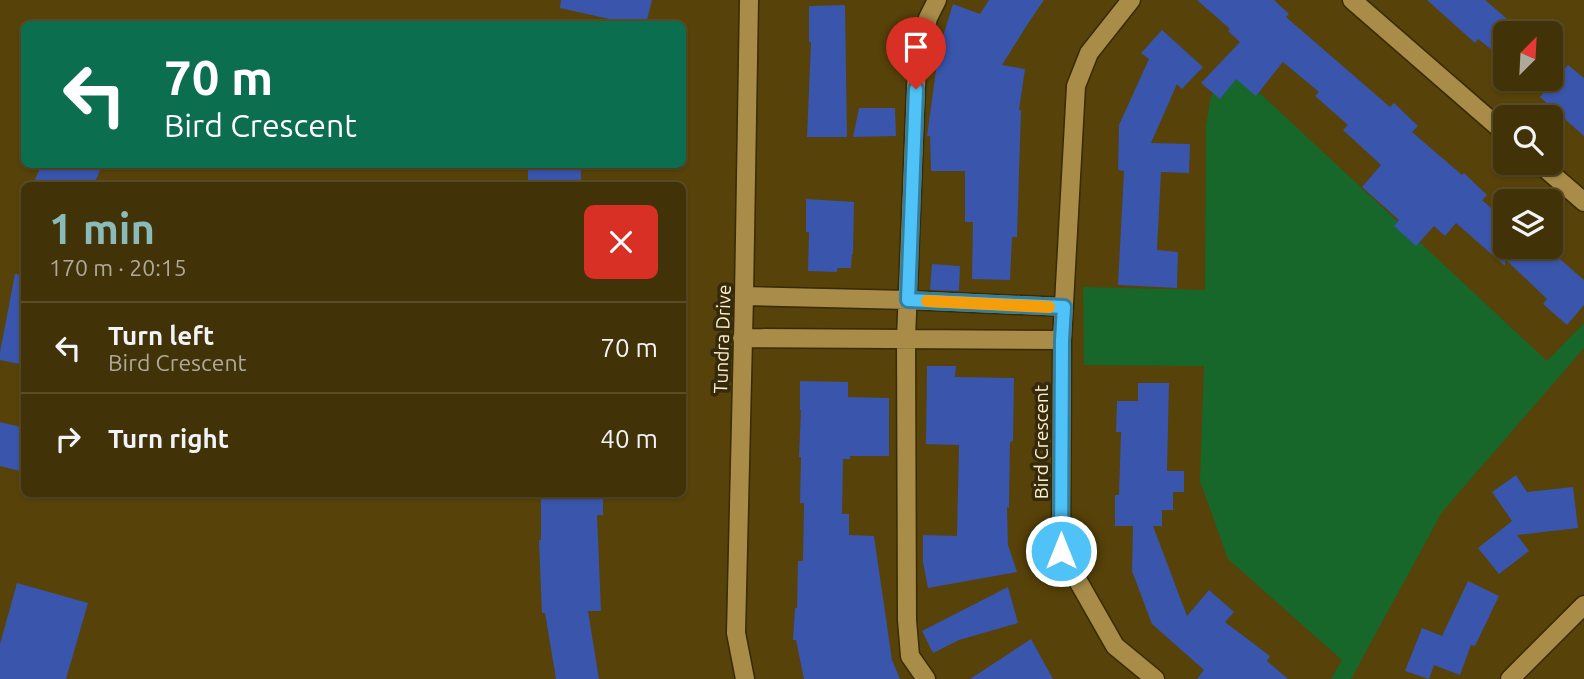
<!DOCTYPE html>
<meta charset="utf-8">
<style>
body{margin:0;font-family:Ubuntu,sans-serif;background:#483a11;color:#f1f3f6;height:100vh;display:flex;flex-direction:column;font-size:26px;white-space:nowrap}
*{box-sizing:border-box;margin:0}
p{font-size:23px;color:#aeaa9b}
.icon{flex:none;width:38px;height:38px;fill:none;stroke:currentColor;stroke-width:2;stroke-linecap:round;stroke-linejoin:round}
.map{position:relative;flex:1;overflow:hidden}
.drawer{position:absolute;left:21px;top:182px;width:665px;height:315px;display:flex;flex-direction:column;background:#413207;border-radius:10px;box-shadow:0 2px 5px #0004,0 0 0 2px #5a4d28}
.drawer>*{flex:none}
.guide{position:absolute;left:21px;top:21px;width:665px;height:147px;border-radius:10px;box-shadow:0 2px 5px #0004,0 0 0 2px #5a4d28;background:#0b6e4f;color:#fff;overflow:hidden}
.needle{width:46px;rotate:24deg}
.buttons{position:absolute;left:1493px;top:21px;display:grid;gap:14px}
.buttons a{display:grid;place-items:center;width:70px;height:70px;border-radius:10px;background:#413207;box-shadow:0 2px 5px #0004,0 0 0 2px #5a4d28;font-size:35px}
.pin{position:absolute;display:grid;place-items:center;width:60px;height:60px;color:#fff;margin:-72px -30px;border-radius:50% 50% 50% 0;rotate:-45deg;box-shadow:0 0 7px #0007}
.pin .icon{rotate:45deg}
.me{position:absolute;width:77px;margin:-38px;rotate:0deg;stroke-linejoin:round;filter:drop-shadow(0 0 5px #0008)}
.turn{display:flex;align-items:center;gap:24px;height:147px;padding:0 28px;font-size:32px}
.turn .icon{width:91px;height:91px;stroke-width:2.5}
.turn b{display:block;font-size:49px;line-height:60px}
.round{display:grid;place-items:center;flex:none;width:74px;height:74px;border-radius:10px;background:#483a11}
.summary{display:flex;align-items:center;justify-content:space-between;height:119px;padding:0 28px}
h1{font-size:42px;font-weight:700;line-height:52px;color:#8bbbb9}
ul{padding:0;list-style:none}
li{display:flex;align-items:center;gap:21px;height:91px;padding:0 28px;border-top:2px solid #5a4d28}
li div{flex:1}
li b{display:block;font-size:26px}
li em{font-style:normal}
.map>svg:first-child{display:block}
.green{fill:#17672a}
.building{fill:#3955ac}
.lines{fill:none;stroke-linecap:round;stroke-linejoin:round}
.minor-casing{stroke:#382a03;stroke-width:21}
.minor{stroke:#a88c48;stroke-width:18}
.route-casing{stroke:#337fa1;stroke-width:18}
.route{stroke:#4fc3f7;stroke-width:12}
.slow{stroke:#f59e0b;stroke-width:12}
.labels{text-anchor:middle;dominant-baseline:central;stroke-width:7;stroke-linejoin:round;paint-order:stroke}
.street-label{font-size:19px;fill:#feefcd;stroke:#362a0d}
</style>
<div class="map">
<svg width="1584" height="679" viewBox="0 0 1584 679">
<rect width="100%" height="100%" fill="#574209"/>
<path class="green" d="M1233 68 1547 361 1584 323V348L1442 512 1351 679H1331L1342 660 1228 559 1200 481 1204 366 1084 365 1083 287 1205 290 1206 126 1211 96Z"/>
<path class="building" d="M561 0H652L646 24H632L560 8Z
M989 0H1044L1029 22 1002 65 1025 69 1019 110H1021L1017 237H1012L1010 280 972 279 973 222H965V171H931L930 136H927L937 63 935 62 953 4 980 14Z
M1197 0H1274L1289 14 1286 17 1390 107 1394 103 1418 126 1412 132 1462 175 1464 173 1487 195 1482 200 1505 220V247H1546L1584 280V305L1567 325 1543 304 1547 299 1505 259V266L1456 223 1445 236 1434 226 1416 246 1394 226 1399 220 1362 187 1381 165 1343 130 1348 125 1315 96 1319 92 1283 62 1256 96 1236 79 1220 99 1201 83 1240 42 1228 31 1230 29Z
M1427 0H1485L1519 29 1515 33H1505V44L1497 54 1478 39 1475 43Z
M845 5 847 137H807L811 42H809V6Z
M1162 30 1203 67 1182 89 1177 84 1151 143 1190 144 1189 173 1161 172 1157 250 1178 252 1177 288 1118 285 1124 171 1118 170 1119 125 1149 59 1141 53Z
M1550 55 1565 68 1568 65 1584 78V136L1540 97 1543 93 1526 79H1550Z
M859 108H895L896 136 853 137Z
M42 164H103L93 186H32Z
M528 164H581V186H528Z
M806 199 854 202 853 254H852L851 268H837V272L808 271 809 232H806Z
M932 264 960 266 959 291 930 290Z
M15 274 24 275V365L0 360V352Z
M927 366H956L955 377 1014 378 1013 441 1010 442 1009 508 1007 507 1008 545 1017 572 928 588 923 562V535L957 536 959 445 926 444Z
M800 381 848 382V397L889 398V456H850V459H843L842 514H849V535L874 536 892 660 900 679H804L796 640H793L795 608H797L798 561H803L804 503H800L801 457H799L801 410H800Z
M1138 383H1169L1167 471H1184V492H1173V510H1162V526H1153L1187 616 1209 590 1234 612 1225 622 1270 656 1267 661 1288 679H1197L1204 670 1152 624 1132 571 1133 526H1115V495H1119L1121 432H1116L1117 401H1138Z
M0 422 24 428V472L0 466Z
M1516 475 1527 492 1573 487 1578 528 1517 535 1529 551 1499 574 1478 548 1512 521 1492 492Z
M541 494H603V515H597L601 611H588L599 679H556L545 613H542L539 540H541Z
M1468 581 1499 596 1475 646 1471 645 1460 675 1434 665 1429 679 1405 671 1422 628 1442 636Z
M17 583 88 603 66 679H0V644Z
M1008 587 1018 623 959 640 933 653 922 631Z
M1031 639 1053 679H970Z"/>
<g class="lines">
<g class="minor-casing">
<path id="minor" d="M1131 0 1089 53 1076 86 1062 340 1061 551 1115 646 1155 679
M1352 0 1505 133
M1539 163 1584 202
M744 296 908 300 1064 307
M742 338 1062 340
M745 679 736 633 744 296 749 0
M926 679 910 656 907 620 906 339 917 63 928 18 937 0
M1510 679 1584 605"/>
</g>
<use href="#minor" class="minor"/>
</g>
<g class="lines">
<g class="route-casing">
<path id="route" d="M916 89 908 300 1064 307 1062 340 1061 551"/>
</g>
<use href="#route" class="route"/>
<path class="slow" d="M927 301 1049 307"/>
</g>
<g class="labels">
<g class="street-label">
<text transform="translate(722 339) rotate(-88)">Tundra Drive</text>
<text transform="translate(1041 442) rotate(-90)">Bird Crescent</text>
</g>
</g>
</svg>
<div class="buttons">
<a><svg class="needle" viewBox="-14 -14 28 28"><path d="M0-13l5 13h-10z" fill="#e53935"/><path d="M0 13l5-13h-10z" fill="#aeaa9b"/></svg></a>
<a><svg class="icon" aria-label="search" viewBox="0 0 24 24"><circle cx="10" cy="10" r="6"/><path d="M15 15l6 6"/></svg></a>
<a><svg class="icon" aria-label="layers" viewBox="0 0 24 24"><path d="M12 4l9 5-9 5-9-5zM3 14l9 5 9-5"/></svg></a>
</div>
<div class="pin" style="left:916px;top:89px;background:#d93025"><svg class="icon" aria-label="arrive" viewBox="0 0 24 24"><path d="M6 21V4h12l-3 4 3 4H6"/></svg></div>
<svg class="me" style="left:1061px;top:551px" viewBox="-20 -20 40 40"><circle r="17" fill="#4fc3f7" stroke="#fff" stroke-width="3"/><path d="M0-11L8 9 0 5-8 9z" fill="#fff"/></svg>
<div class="guide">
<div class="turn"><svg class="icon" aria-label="left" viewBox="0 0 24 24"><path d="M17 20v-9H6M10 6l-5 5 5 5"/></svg><div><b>70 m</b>Bird Crescent</div></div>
</div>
<section class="drawer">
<div class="summary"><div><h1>1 min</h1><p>170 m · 20:15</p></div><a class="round" style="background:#d93025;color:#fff"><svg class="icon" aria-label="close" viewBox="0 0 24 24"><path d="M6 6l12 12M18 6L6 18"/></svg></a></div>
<ul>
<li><svg class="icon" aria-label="left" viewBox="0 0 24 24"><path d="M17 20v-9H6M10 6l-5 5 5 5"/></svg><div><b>Turn left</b><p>Bird Crescent</p></div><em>70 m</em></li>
<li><svg class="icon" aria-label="right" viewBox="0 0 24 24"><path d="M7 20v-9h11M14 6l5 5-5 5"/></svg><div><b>Turn right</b></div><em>40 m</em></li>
</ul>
</section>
</div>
